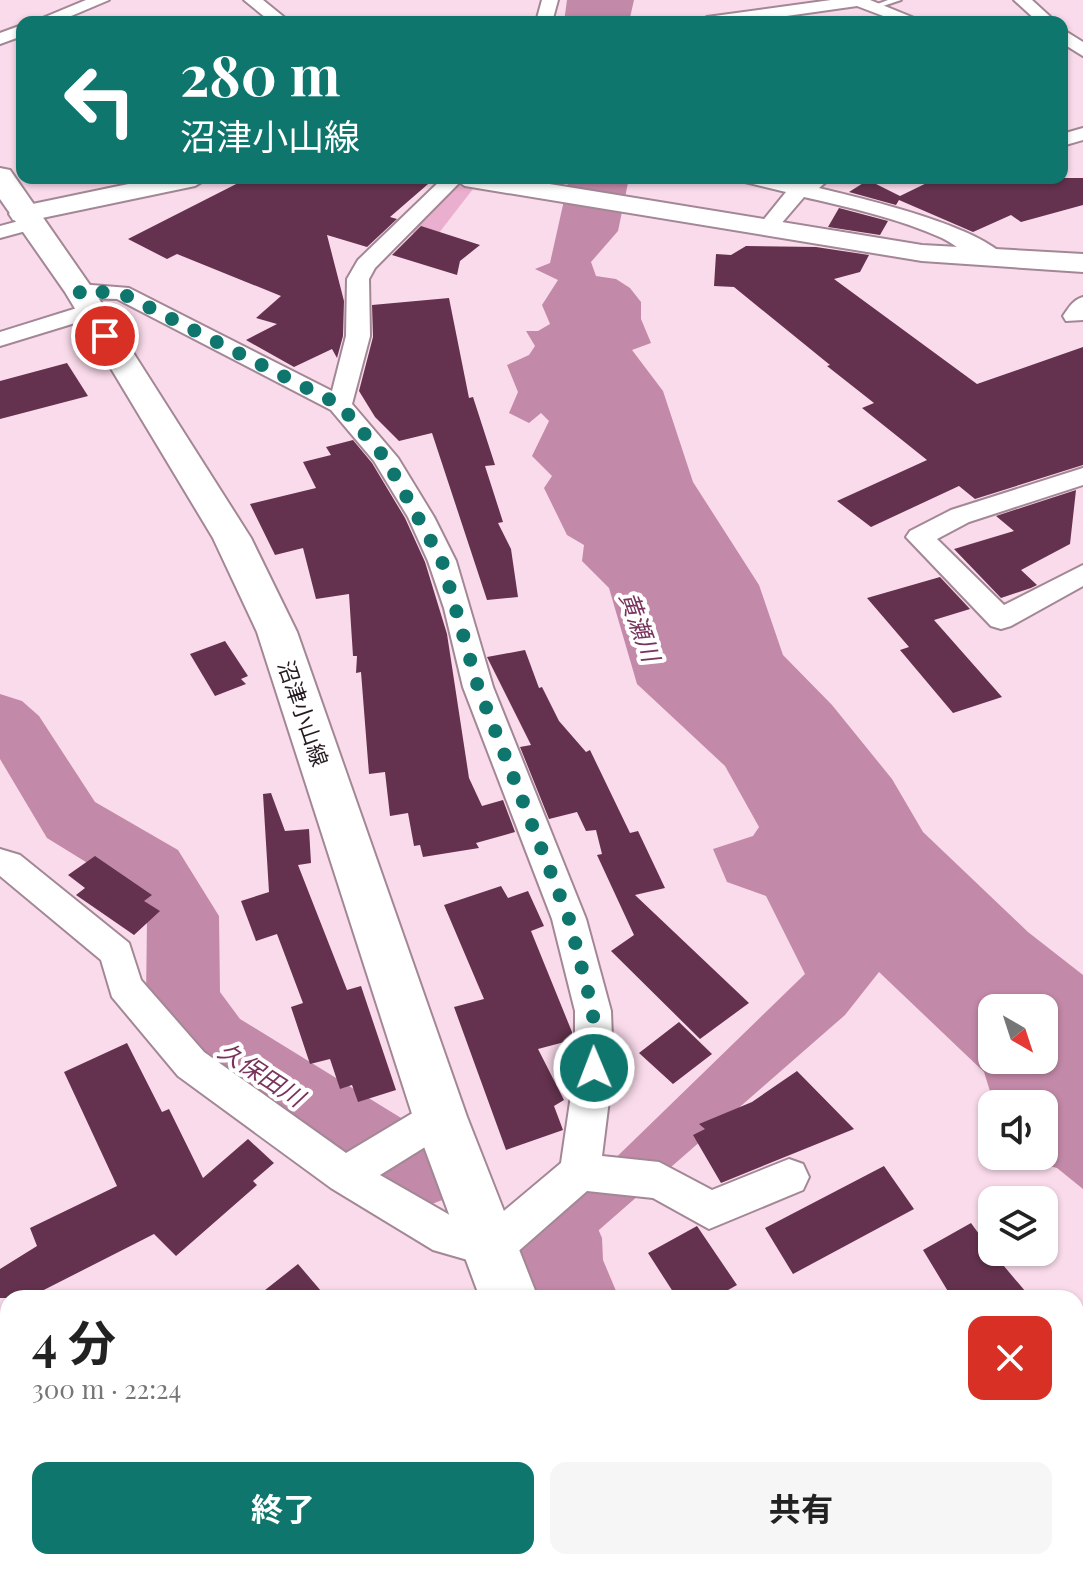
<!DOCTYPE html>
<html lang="ja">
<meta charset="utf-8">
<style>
body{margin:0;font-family:"Playfair Display","Noto Sans JP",serif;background:#f6f6f6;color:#222;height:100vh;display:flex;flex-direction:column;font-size:30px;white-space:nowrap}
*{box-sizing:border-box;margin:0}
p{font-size:26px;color:#767676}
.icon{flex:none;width:44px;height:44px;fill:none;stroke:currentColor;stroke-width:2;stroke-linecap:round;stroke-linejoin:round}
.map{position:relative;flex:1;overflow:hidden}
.side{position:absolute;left:0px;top:1290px;width:1084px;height:280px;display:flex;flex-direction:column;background:#fff;border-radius:24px 24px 0 0;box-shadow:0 2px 6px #0004}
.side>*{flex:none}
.guide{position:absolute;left:16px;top:16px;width:1052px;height:168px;border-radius:16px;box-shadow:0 2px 6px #0004;background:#0f766e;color:#fff;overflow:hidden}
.needle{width:52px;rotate:141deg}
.tools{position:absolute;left:978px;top:994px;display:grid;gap:16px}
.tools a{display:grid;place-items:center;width:80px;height:80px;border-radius:16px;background:#fff;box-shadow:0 2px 6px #0004;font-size:40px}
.pin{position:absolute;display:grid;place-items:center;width:68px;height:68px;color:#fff;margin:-34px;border:4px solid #fff;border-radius:50%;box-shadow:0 2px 8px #0007}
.me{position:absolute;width:88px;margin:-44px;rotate:359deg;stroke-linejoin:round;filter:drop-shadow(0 0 6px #0008)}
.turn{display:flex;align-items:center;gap:28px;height:168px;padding:0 32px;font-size:36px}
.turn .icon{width:104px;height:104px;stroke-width:2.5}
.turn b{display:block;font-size:56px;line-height:68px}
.round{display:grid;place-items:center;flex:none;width:84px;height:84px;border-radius:16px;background:#f6f6f6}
.headline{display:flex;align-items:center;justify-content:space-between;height:136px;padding:0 32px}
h1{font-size:48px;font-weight:700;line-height:60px}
.cta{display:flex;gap:16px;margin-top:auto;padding:16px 32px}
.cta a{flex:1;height:92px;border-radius:16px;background:#0f766e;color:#fff;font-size:32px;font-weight:700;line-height:92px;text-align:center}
.cta a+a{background:#f6f6f6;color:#222}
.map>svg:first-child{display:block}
.green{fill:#eaafce}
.water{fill:#c389a8;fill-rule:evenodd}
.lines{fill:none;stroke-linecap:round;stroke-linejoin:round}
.river{fill:#c389a8;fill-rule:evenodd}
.building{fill:#64324e}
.service-casing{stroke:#a38795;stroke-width:4}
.minor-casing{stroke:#a38795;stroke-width:4}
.tertiary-casing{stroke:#a38795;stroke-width:4}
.secondary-casing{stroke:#a38795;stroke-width:4}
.service{fill:#fff;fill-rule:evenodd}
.minor{fill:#fff;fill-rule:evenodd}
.tertiary{fill:#fff;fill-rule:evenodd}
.secondary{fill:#fff;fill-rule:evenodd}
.route{stroke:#0f766e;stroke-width:14;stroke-dasharray:0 25.2}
.labels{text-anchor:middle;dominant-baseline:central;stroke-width:8;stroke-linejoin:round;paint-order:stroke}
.street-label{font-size:22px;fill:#251a20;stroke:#fff}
.water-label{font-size:24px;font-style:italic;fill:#7a335c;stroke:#fff}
</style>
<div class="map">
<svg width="1083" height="1570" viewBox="0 0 1083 1570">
<rect width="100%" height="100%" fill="#fadbeb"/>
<path class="green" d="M455 185 473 189 435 238 412 233Z"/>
<path class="water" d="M567 0H634L629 22H564Z
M569 178H629L618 231 591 262 596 276 616 279 630 288 641 302V319L651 343 632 350 663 391 693 482 759 585 783 655 832 705 892 779 923 832 1028 932 1083 975V1189L1057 1168 1010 1156H1044V1104H994L984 1072 879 972 845 1015 560 1264 561 1211 805 974 766 896 727 882 713 849 753 836 759 827 725 766 637 684 609 588 582 561 584 545 567 535 544 488 552 476 532 456 549 421 541 413 529 423 509 413 518 392 507 365 529 355 535 346 526 331H538L550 324 542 305 558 280 535 269 550 263ZM992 1008H1044V1060H992Z"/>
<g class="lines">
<path class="river" d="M0 694 22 701 39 716 95 802 178 850 219 916 220 992 240 1019 445 1145 457 1172 445 1199 416 1210 387 1199 186 1065 146 1000 147 919 128 888 47 838 0 759Z
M560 1198 590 1210 602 1238 603 1260 619 1298H532C515 1260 513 1248 530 1210Z
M650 1562H749L752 1570H653Z"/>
</g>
<path class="building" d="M248 178H435L390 217 397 219 367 247 327 235 344 301 343 336 337 358 332 349 294 367 246 340 277 324 256 318 281 296 177 254 167 259 128 239Z
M937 178H1083V205L1021 222 1011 215 973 232 899 200 896 205 849 192 868 180 900 196Z
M839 208 873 217 888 221 880 235 828 227Z
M421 226 480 245 460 261 457 275 392 255Z
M746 246 816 247 869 255 860 272 834 279 977 384 1083 347V465L975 499 959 486 871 527 837 501 927 460 862 408 874 403 827 366 830 365 734 287 714 286 716 254 731 255Z
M449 298 469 398 473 397 495 465 485 466 503 522 498 523 511 549 518 597 487 600 432 433 399 441 375 417 359 391 373 337 372 305Z
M67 363 88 396 0 419V381Z
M353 440 372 463 405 518 425 562 447 634 469 778 482 806 503 800 515 832 476 843 479 848 423 857 420 845 414 846 408 813 390 816 385 772 369 774 361 672 356 673 357 656H353L349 594 316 599 303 548 275 555 250 504 316 488 303 462 331 455 326 447Z
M1076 490 1070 544 1021 570 1037 585 1031 588 1001 598 954 549 1014 531 996 516Z
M940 577 970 609 934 620 1002 697 953 713 900 650 909 647 867 598Z
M225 641 248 676 241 679 246 684 215 696 190 654Z
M525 650 539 688 542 687 559 721 586 752 590 750 630 833 638 831 665 888 635 895 749 1003 700 1039 611 951 634 935 597 855 602 854 596 830 586 831 577 812 549 819 520 747 531 745 487 657Z
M271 793 285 831 309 829 311 863 298 865 347 990 361 986 396 1090 358 1102 352 1085 340 1089 330 1059 310 1064 291 1007 303 1003 277 934 256 941 241 901 269 892 263 794Z
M95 856 152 895 144 901 160 911 134 935 76 895 85 888 68 875Z
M501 886 508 898 528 891 544 926 531 931 572 1032V1040L538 1049 564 1100 554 1106 563 1130 506 1150 454 1007 484 999 444 905Z
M679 1022 712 1054 673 1084 639 1053Z
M127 1043 162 1112 169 1109 203 1178 248 1139 274 1163 253 1181 257 1185 176 1256 154 1234 28 1298H0V1269L37 1246 30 1228 117 1186 64 1072Z
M797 1071 854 1129 721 1183 693 1135 705 1129 699 1124 752 1102Z
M884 1166 914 1209 793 1274 765 1228Z
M971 1223 992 1252 1031 1298H952L923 1250Z
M697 1226 737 1285 714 1298H677L648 1253Z
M298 1264 327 1298H255Z"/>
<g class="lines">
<g class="service-casing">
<path id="service" d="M888 0H901L871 10 867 8Z"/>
</g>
<g class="minor-casing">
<path id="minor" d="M86 0H109L57 22H33Z
M244 0H263L290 22H271Z
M542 0H558L552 22H536Z
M831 0H870L924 22H899L857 6 744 22H699L707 17Z
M1014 0H1032L1056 22H1038Z
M22 25V36L0 44V33Z
M1062 29 1083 42V56L1062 43Z
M1083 128V140L1062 146V134Z
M443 178H464L375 268 369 279 370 336 352 404 398 458 434 517 456 561 493 687 586 919 611 1011 613 1068 602 1156 659 1162 712 1190 789 1159 803 1164 809 1177 803 1190 709 1229 653 1198 587 1191 507 1261 492 1267 433 1250 331 1188 178 1076 112 997 101 960 0 876V849L20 855 129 943 141 980 204 1052 346 1153 426 1105 440 1100 454 1105 459 1117 454 1129 380 1175 455 1218 486 1226 561 1163 575 1068V1011L552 919 463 687 444 608 428 561 408 517 374 461 331 410 117 299 79 298 68 291 79 284 129 288 332 391 346 336 347 279 358 260Z
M742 178H777L798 183 808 178H823L826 182 819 188C861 198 981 226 1007 259L1004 264C983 269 960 247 942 238 898 218 851 208 804 197L774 232H760L757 228 786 192 745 182Z
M30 218 40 224 37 228 0 238V226Z
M1083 297V320L1066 321 1063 316C1069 307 1073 300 1083 297Z
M90 304 101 311 98 316 0 346V332Z
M1083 468V485L969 522 937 539 1004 605 1083 565V586L1011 626 1001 629 991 626 906 537 910 531 951 510Z
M736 1562H789L793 1570H732Z"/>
</g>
<g class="tertiary-casing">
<path id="tertiary" d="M157 178H208L195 186 23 222 13 220 9 214 13 208 23 206Z
M452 178H513L922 245 1083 254V272L922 261 465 186Z"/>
</g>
<g class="secondary-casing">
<path id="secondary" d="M0 168 10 170 94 291 251 538 297 632 467 1117 538 1298H480L413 1117 257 632 213 538 65 292 0 199Z
M566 1562H632L635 1570H569Z"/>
</g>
<use href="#service" class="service"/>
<use href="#minor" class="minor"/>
<use href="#tertiary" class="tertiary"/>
<use href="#secondary" class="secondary"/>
</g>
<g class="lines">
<path class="route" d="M105 336 79 291 121 293 340 405 385 458 442 561 478 687 569 919 593 1011 594 1068"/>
</g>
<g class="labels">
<g class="street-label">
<text transform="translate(304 713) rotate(71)">沼津小山線</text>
</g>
<g class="water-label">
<text transform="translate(641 626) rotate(70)">黄瀬川</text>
<text transform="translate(262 1073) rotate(33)">久保田川</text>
</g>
</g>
</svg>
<div class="tools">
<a><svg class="needle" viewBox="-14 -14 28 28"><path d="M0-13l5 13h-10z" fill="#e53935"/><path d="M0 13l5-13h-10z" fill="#767676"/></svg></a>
<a><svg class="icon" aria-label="sound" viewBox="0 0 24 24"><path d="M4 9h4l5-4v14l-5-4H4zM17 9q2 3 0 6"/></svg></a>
<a><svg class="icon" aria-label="layers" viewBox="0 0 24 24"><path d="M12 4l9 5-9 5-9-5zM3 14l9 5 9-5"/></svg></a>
</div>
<div class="pin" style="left:105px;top:336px;background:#d93025"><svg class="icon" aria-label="arrive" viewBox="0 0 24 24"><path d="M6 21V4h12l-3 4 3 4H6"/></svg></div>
<svg class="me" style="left:594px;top:1068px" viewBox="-20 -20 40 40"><circle r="17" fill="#0f766e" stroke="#fff" stroke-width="3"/><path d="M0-11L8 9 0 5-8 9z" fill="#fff"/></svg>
<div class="guide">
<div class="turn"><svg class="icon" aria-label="left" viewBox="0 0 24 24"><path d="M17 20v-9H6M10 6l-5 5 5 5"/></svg><div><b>280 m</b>沼津小山線</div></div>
</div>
<section class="side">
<div class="headline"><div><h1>4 分</h1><p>300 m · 22:24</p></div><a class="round" style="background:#d93025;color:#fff"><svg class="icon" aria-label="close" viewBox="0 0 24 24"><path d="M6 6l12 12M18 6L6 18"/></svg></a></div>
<div class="cta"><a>終了</a><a>共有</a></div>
</section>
</div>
